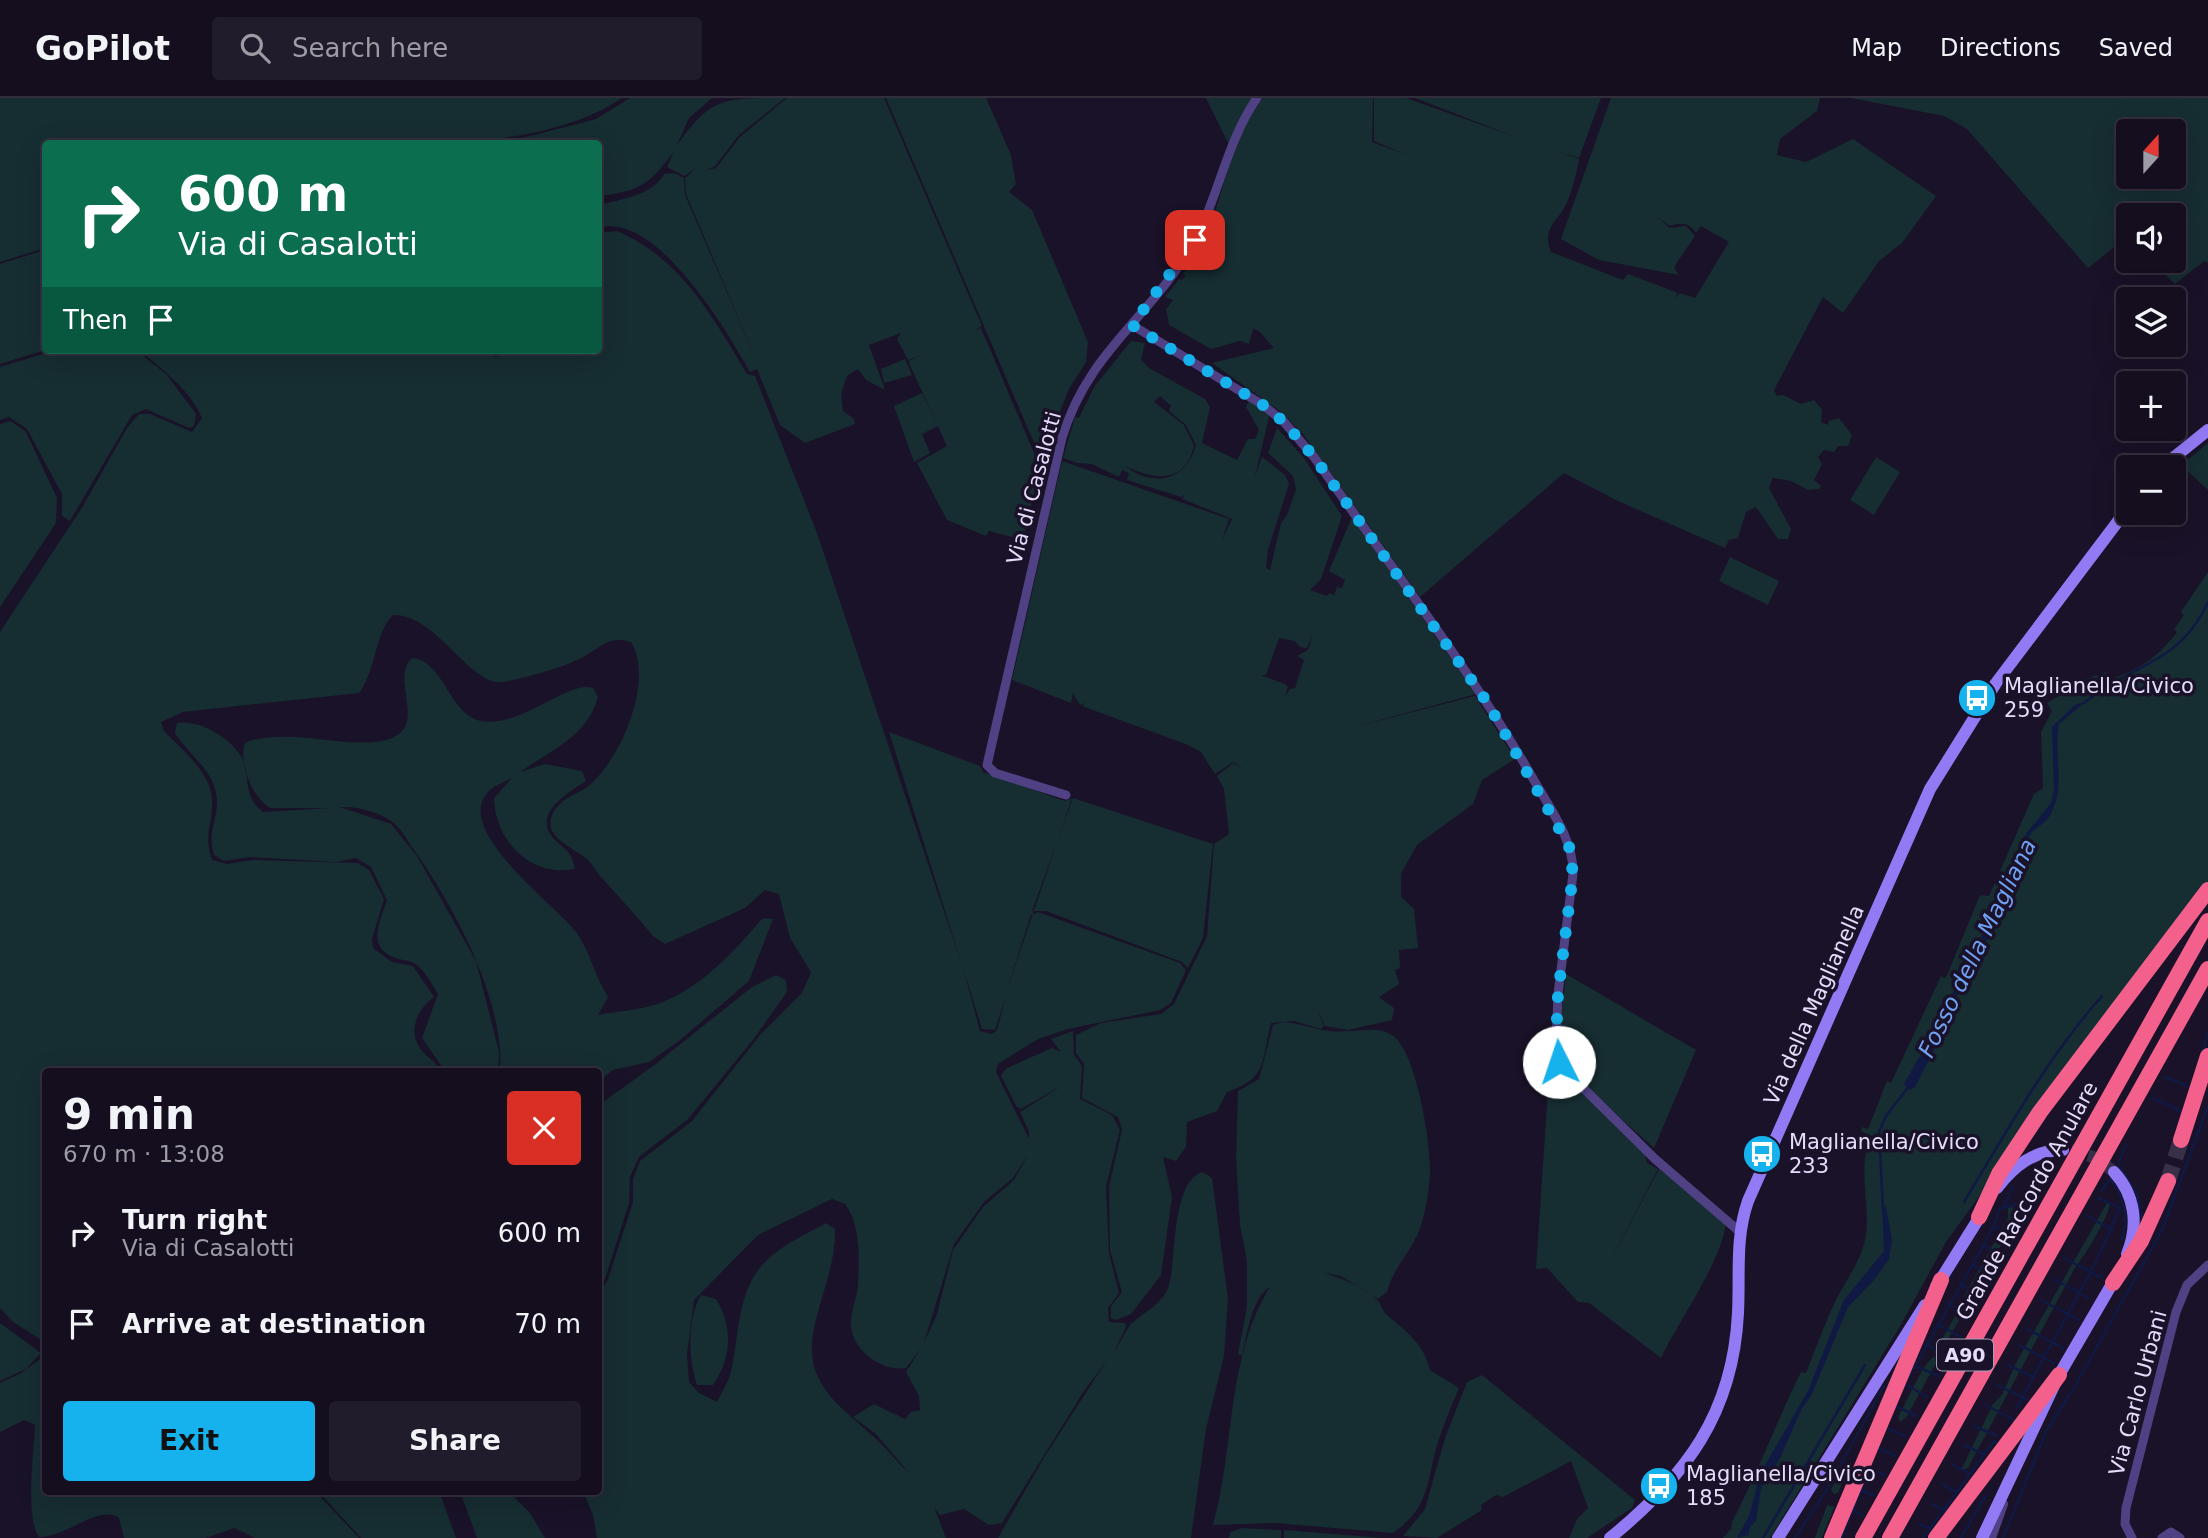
<!DOCTYPE html>
<meta charset="utf-8">
<style>
body{margin:0;font-family:"DejaVu Sans",sans-serif;background:#211c2b;color:#f1f3f6;height:100vh;display:flex;flex-direction:column;font-size:26px;white-space:nowrap}
*{box-sizing:border-box;margin:0}
p{font-size:23px;color:#9d9ca4}
.icon{flex:none;width:38px;height:38px;fill:none;stroke:currentColor;stroke-width:2;stroke-linecap:round;stroke-linejoin:round}
.map{position:relative;flex:1;overflow:hidden}
.side{position:absolute;left:42px;top:970px;width:560px;height:427px;display:flex;flex-direction:column;background:#140e1e;border-radius:7px;box-shadow:0 7px 28px #0002,0 0 0 2px #332e3c}
.side>*{flex:none}
.top-card{position:absolute;left:42px;top:42px;width:560px;height:214px;border-radius:7px;box-shadow:0 7px 28px #0002,0 0 0 2px #332e3c;background:#0b6e4f;color:#fff;overflow:hidden}
.needle{width:46px;rotate:21deg}
.tools{position:absolute;left:2116px;top:21px;display:grid;gap:14px}
.tools a{display:grid;place-items:center;width:70px;height:70px;border-radius:7px;background:#140e1e;box-shadow:0 7px 28px #0002,0 0 0 2px #332e3c;font-size:35px}
.pin{position:absolute;display:grid;place-items:center;width:60px;height:60px;color:#fff;margin:-30px;border-radius:14px;box-shadow:0 4px 10px #0006}
.me{position:absolute;width:77px;margin:-38px;rotate:356deg;stroke-linejoin:round;filter:drop-shadow(0 0 5px #0008)}
.turn{display:flex;align-items:center;gap:24px;height:147px;padding:0 21px;font-size:32px}
.turn .icon{width:91px;height:91px;stroke-width:2.5}
.turn b{display:block;font-size:49px;line-height:60px}
.then{display:flex;align-items:center;height:66px;padding:0 21px;background:#0003;gap:14px;font-size:26px}
.round{display:grid;place-items:center;flex:none;width:74px;height:74px;border-radius:7px;background:#211c2b}
.overview{display:flex;align-items:center;justify-content:space-between;height:119px;padding:0 21px}
h1{font-size:42px;font-weight:800;line-height:52px}
.primary-button{display:flex;gap:14px;margin-top:auto;padding:14px 21px}
.primary-button a{flex:1;height:80px;border-radius:7px;background:#16b2ee;color:#111;font-size:28px;font-weight:800;line-height:80px;text-align:center}
.primary-button a+a{background:#211c2b;color:#f1f3f6}
ul{padding:0;list-style:none}
li{display:flex;align-items:center;gap:21px;height:91px;padding:0 21px}
li div{flex:1}
li b{display:block;font-size:26px}
li em{font-style:normal}
header{display:flex;align-items:center;gap:42px;box-sizing:border-box;height:98px;padding:0 35px;background:#140e1e;border-bottom:2px solid #332e3c}
header strong{font-size:33px}
nav{display:flex;gap:38px;margin-inline-start:auto;font-size:24px}
.search{width:490px;height:63px;background:#211c2b;display:flex;align-items:center;gap:18px;box-sizing:border-box;padding:0 24px;border-radius:7px;color:#9d9ca4;font-size:26px}
.map>svg:first-child{display:block}
.green{fill:#162d31;fill-rule:evenodd}
.water{fill:#0f1944}
.lines{fill:none;stroke-linecap:round;stroke-linejoin:round}
.stream{stroke:#0f1944;stroke-width:2.5}
.secondary-tunnel{stroke:#383048;stroke-width:12;stroke-dasharray:12 6;stroke-linecap:butt}
.motorway-tunnel{stroke:#383048;stroke-width:16;stroke-dasharray:16 8;stroke-linecap:butt}
.minor{stroke:#4f4183;stroke-width:9}
.tertiary{stroke:#4f4183;stroke-width:10}
.secondary{stroke:#937af5;stroke-width:12}
.motorway{stroke:#f3608c;stroke-width:16}
.route{stroke:#16b2ee;stroke-width:12;stroke-dasharray:0 21.6}
.labels{text-anchor:middle;dominant-baseline:central;stroke-width:7;stroke-linejoin:round;paint-order:stroke}
.shield{fill:#1a1228;stroke:#a89fbc;stroke-width:2}
.shield-label{font-size:19px;font-weight:bold;fill:#e5dcfc}
.street-label{font-size:21px;fill:#e5dcfc;stroke:#1a1228}
.poi-label{font-size:21px;fill:#e5dcfc;stroke:#1a1228;text-anchor:start}
.water-label{font-size:23px;font-style:italic;fill:#71a1f4;stroke:#1a1228}
</style>
<header>
<strong>GoPilot</strong>
<div class="search"><svg class="icon" aria-label="search" viewBox="0 0 24 24"><circle cx="10" cy="10" r="6"/><path d="M15 15l6 6"/></svg>Search here</div>
<nav><a>Map</a><a>Directions</a><a>Saved</a></nav>
</header>
<div class="map">
<svg width="2208" height="1440" viewBox="0 0 2208 1440">
<rect width="100%" height="100%" fill="#1a1228"/>
<path class="green" d="M0 0H622C539 57 387 46 290 46 208 46 128 46 46 46L45 150 0 164Z
M630 0H712L689 20 677 47C711 0 721 0 785 0L739 37 715 68 707 72 716 70 740 39 787 0H884L982 228 975 232 981 230 1037 362 1039 374 1024 437 1019 441 989 433 986 438 947 422 917 365 947 348 938 328 922 336 930 355 914 364 894 308 922 295 937 326 908 263 921 257 908 262 897 241 901 235 869 247 885 292 866 282 858 271 847 278 841 296 843 313 854 321 855 326 805 345 780 327 757 271 750 274C727 233 656 113 599 130V107C621 101 652 98 664 76L674 75 684 80 685 97 759 269 686 96 685 80 695 71 684 78 667 69 674 53C650 86 641 93 599 98L598 46 503 45 596 21Z
M886 0H986L1011 57 1016 86 1009 94 1032 112 1088 244 1086 264 1069 291 1041 361Z
M1206 0H1258L1231 51Z
M1263 0H1373L1372 44 1404 56 1374 43V0H1406L1513 38 1415 0H1601L1579 60 1557 53 1579 61C1576 77 1572 96 1564 110 1555 126 1542 132 1551 154L1623 182 1628 176 1678 195 1675 200 1680 195 1695 200 1729 144 1701 128 1696 135C1690 125 1681 124 1670 128L1657 119 1670 130 1686 128 1695 138 1674 169 1679 177 1599 162 1561 141 1611 0H1820L1817 13 1780 41 1777 57 1806 64 1853 41 1936 98 1902 145 1879 163 1843 215 1823 199 1774 292 1777 298 1783 297 1801 306 1814 302 1822 312 1821 324 1828 327 1829 323 1839 320 1852 337 1848 348H1838L1834 354 1824 352 1818 359 1822 366 1814 382 1821 388 1819 391 1808 392 1791 383 1773 380 1769 390 1791 431 1788 441H1778L1756 409 1746 414 1738 440 1729 442 1725 450 1618 403 1564 375 1420 499 1303 336 1281 314 1212 265 1274 250 1259 233 1253 231 1249 246 1240 243 1211 251 1169 227 1166 211 1173 202 1165 199 1179 181 1182 182 1186 178 1183 176 1196 157 1202 156 1213 126 1219 127 1221 120 1214 118C1226 79 1237 33 1263 0Z
M1851 0H2208V165L2204 163 2175 186 2152 163H2174V117H2128V138L2088 170 1967 31 1944 18ZM2174 33V79H2128V33Z
M617 133C682 161 712 218 747 276L755 278 817 435 963 870 980 933 992 936 997 932 1006 898 995 932 982 931 889 634 980 668 983 674 1065 703 1072 700 1006 895 1031 817 1038 814 1180 865 1186 872 1171 905 1160 912 1068 931 1038 941 998 966 996 974 1029 1041V1034L1020 1014 1063 987 1021 1011 1016 1008 1001 977 1007 970 1052 950 1061 954 1051 941 1073 933 1074 957 1082 968 1080 1001 1112 1017 1120 1032 1106 1089 1109 1155 1119 1195 1108 1210 1109 1224 1125 1225 1126 1229 1114 1254C1120 1246 1124 1234 1131 1226 1146 1212 1165 1206 1170 1183 1176 1158 1172 1082 1203 1074L1212 1080 1228 1201 1224 1258 1206 1331 1191 1440H998L1045 1358 1107 1262 1084 1293 1002 1425 989 1427 964 1411 940 1417 934 1409 946 1440H597L593 1417 583 1393H598L599 1197 608 1181 633 1104V1081L640 1063 692 1023 760 937 802 895 811 874 790 840 779 796 765 792 745 810 665 846 653 838C636 817 618 798 600 778 595 772 592 765 587 761 576 752 555 743 551 730 549 721 553 712 560 706 567 698 579 695 587 689 620 664 655 582 631 544 608 537 602 549 583 559 571 567 514 584 500 584 468 585 436 516 393 517 375 534 376 573 359 595L183 614 161 624 164 633C182 652 212 675 212 703 213 730 203 733 212 762L227 766 252 762 358 765 369 772 384 801 372 841 373 850 392 864 413 868 434 899C415 913 406 937 425 956 432 963 437 964 439 973H46L45 1244 13 1224 0 1210V534L83 408 127 330 139 316H150L192 334 202 320C188 289 164 274 140 252H489L494 259 510 257 515 252H598L599 135ZM1028 1057 1014 1082 983 1109 953 1152 937 1216 924 1245 954 1146 984 1104 1013 1080ZM832 1101 845 1106C861 1127 859 1161 858 1186 857 1202 848 1217 852 1234 857 1256 885 1274 906 1270L921 1250 906 1274 919 1298 920 1312 911 1314 905 1321 874 1306 853 1319 876 1336 910 1376C898 1365 888 1352 876 1341 842 1309 802 1287 814 1231 821 1196 836 1166 835 1131L826 1125C805 1137 781 1147 763 1166 737 1194 739 1239 731 1274 728 1284 722 1294 717 1304L699 1295 689 1284 687 1256 694 1202 758 1137Z
M45 152V252L0 266V166Z
M1131 243 1145 245 1141 262 1149 270 1205 301 1210 309 1202 345 1237 362 1248 341H1255L1259 332 1246 309 1250 300 1270 315 1255 378 1262 359 1285 377 1289 386 1268 452 1266 470 1270 472 1281 425 1287 417 1296 391 1293 378 1268 355 1277 330 1304 360 1342 418 1321 481 1310 492 1327 498 1329 495 1334 497 1337 489 1342 490 1345 482 1329 473 1352 419 1476 596 1351 630 1475 598 1515 661 1482 682 1473 706 1417 747 1401 776V799L1414 811 1418 850 1399 852 1400 870 1395 872 1399 886 1379 899 1394 910 1392 922 1348 932 1325 928 1316 909 1324 928 1321 931 1294 923 1271 925C1261 962 1269 980 1227 994L1217 1013 1187 1024 1186 1049 1176 1063 1163 1059 1172 1099 1161 1177 1131 1216 1116 1222 1111 1220V1208L1122 1194 1110 1152 1109 1088 1122 1032 1118 1019 1082 1000 1084 966 1076 955V937L1101 925 1161 916 1174 906 1207 838 1214 746 1229 736 1224 691 1217 678 1233 665 1243 670 1233 664 1215 676 1201 654 1188 647 1082 608 1085 605 1080 607 1073 595 1071 605 1012 582 1062 363 1229 421 1222 442 1232 421 1182 401 1185 396 1181 399 1127 382 1129 375 1122 372 1119 379 1092 366 1077 365 1063 360 1075 319 1079 320 1094 289ZM1160 298 1171 308 1169 313 1186 327 1196 347C1186 383 1154 390 1125 368 1153 381 1184 388 1194 348L1184 327 1154 304ZM1313 535 1308 552 1297 558 1304 562 1295 590 1290 591 1285 598 1288 589 1285 586 1260 577H1266L1279 540 1295 543 1300 549 1307 550Z
M56 252H136L167 277 196 316 194 328 189 330 146 311 132 317 70 423 62 418V396L27 331 9 319 0 322V269Z
M905 261 912 277 884 285 881 271Z
M11 323 26 334 57 400 56 425 0 509V326Z
M2208 345V392L2181 367Z
M1876 359 1900 374 1874 417 1850 402Z
M1730 459 1779 483 1768 507 1719 483Z
M2208 474V783L1946 1144 1899 1230 1770 1440H1723L1731 1431 1732 1424C1759 1372 1777 1322 1801 1274L1806 1275C1816 1250 1825 1224 1837 1200 1848 1179 1863 1159 1866 1136 1870 1105 1857 1069 1871 1039L1861 1033 1862 1029 1868 1031 1887 983 1891 985 1941 878 1945 880 1948 875 1980 797 1989 798 2034 696 2043 690 2041 634 2052 613 2047 605 2089 580 2106 574 2109 581C2139 573 2159 558 2177 534L2174 531 2184 517 2181 514Z
M412 560C445 563 449 618 482 623 520 630 570 581 593 590L598 599C587 639 551 652 520 674L545 666 582 673 586 683C568 695 531 716 554 741 567 754 571 752 575 771 531 780 495 743 494 700L512 680C505 684 494 688 489 693 450 731 558 809 577 835 590 854 595 879 608 899L598 917C619 913 643 912 663 904 704 887 735 852 763 820L773 821 749 883 679 943 649 964 613 972 599 983 598 973H500C505 903 454 808 414 752 408 744 403 733 395 726 381 714 358 708 340 709L391 726 417 758 476 863 499 954 498 973H445L422 940 438 896C431 885 425 872 414 865 408 862 399 862 393 859 366 849 381 821 387 802L371 769 356 760 336 764 250 759 224 763 214 757C207 733 217 725 217 704 217 674 189 658 175 635L177 625C197 621 226 637 239 655 253 675 240 696 263 714L330 710H270C252 699 238 665 245 645 269 634 311 640 336 643 455 656 383 586 412 560Z
M1073 700 1213 746 1203 840 1188 870 1182 864 1046 813H1032Z
M1566 876 1696 952 1654 1050C1633 1030 1566 976 1562 951 1558 931 1564 897 1566 876Z
M776 877 786 882 787 894 753 942 688 1021 639 1059 630 1079 629 1105 605 1181 599 1191V1007L653 968 752 889Z
M1283 924C1299 925 1314 931 1330 933 1350 936 1375 926 1392 937 1416 951 1432 1049 1430 1077 1429 1092 1426 1110 1422 1124 1415 1151 1393 1168 1387 1194L1378 1201 1341 1178 1324 1175C1342 1181 1364 1188 1378 1203 1382 1208 1382 1213 1387 1217 1407 1234 1424 1246 1430 1272L1459 1290C1452 1307 1445 1323 1439 1341 1426 1381 1432 1408 1393 1435L1275 1425 1213 1427C1235 1350 1226 1259 1270 1189 1252 1199 1247 1237 1242 1257L1238 1256 1247 1209V1163L1240 1127 1236 1061 1238 993 1259 981 1273 927Z
M1559 972 1644 1053 1647 1065 1658 1071 1605 1173 1659 1071 1726 1123C1724 1160 1678 1224 1661 1260L1589 1205 1578 1204 1547 1170 1536 1171 1549 977 1556 978Z
M2107 1105H2110C2111 1114 2084 1160 2076 1168L1968 1370 1961 1372 1993 1306 2002 1297 2016 1265Z
M2014 1109 2012 1128 1971 1201 1966 1202 1964 1198 2008 1120V1110Z
M701 1197 716 1201C733 1227 732 1261 713 1287H697C688 1261 687 1220 701 1197Z
M1962 1206 1963 1216 1938 1257 1935 1254Z
M0 1225 41 1255 26 1271 0 1283Z
M1935 1258 1936 1265 1906 1320 1900 1324 1898 1319C1907 1304 1923 1264 1935 1258Z
M39 1262H46V1393H315L359 1440H255L234 1430 206 1440H124L119 1420C98 1406 66 1440 39 1439 25 1420 34 1353 35 1327L24 1322 0 1334V1285L21 1275Z
M1482 1277 1635 1402 1632 1410 1587 1440H1569L1577 1421 1588 1410 1571 1363 1503 1399 1496 1397 1481 1407 1482 1412 1437 1440 1403 1438 1425 1411 1445 1340 1467 1284Z
M1841 1370 1848 1372 1838 1395 1834 1396 1831 1392Z
M318 1393H439L456 1440H361Z
M460 1393H508L530 1415 545 1440H477Z
M1827 1407 1834 1409C1831 1420 1825 1429 1822 1440H1815Z
M1242 1430 1281 1432V1440H1229L1230 1434Z
M1284 1432 1383 1440H1284Z"/>
<path class="water" d="M2086 603 2059 626C2053 653 2065 685 2053 711 2048 724 2041 726 2033 733 2026 740 2009 784 2009 797L2002 801 1997 826 1975 861 1968 883 1954 902 1946 928 1915 989 1910 992 1904 986 1942 919 1971 854 1993 821 1996 800 2017 759 2021 742 2051 705 2054 692 2052 629 2075 607Z
M1882 1107 1886 1109 1892 1143 1889 1161 1874 1182 1848 1209 1811 1298 1802 1310 1780 1360 1761 1390 1756 1423 1750 1429 1748 1437 1737 1440 1749 1418 1761 1374 1808 1293 1844 1202 1884 1153Z"/>
<g class="lines">
<path class="stream" d="M2084 605C2131 565 2179 568 2208 504
M2202 955 2208 934
M2165 979 2190 989
M2153 1000 2182 1014
M2126 1047 2118 1066 2137 1096 2142 1120
M2101 1093 2110 1081C2124 1097 2129 1121 2122 1141
M2098 1100 2120 1110
M1964 1104C2007 1033 2047 960 2102 898
M2003 1110 2013 1089
M1883 1111 1879 1034 1886 1018 1909 988
M1999 1111 2023 1104
M2088 1118 2112 1132
M1994 1128 2016 1139
M1984 1147 2005 1160
M2064 1160 2102 1180
M1973 1167 1994 1179
M2053 1181 2078 1194
M1960 1186 1983 1199
M2079 1195 2090 1201
M2041 1202 2079 1222
M1948 1206 1972 1219
M1937 1226 1961 1239
M2027 1231 2063 1250
M1926 1246 1950 1259
M2019 1247 2054 1265
M2008 1267 2033 1279
M1915 1268 1939 1278
M1908 1281 1993 1130 1999 1112
M1905 1286 1927 1299
M1997 1287 2032 1304
M1986 1307 2015 1323
M1895 1308 1917 1318
M2016 1311 2095 1166 2120 1110
M1974 1328 1997 1338
M1886 1330 1905 1338
M1964 1347 1983 1356
M1878 1350 1895 1358
M1952 1366 1970 1376
M1869 1370 1884 1377
M1942 1386 1956 1394
M1861 1392 1873 1397
M1931 1406 1950 1414
M1853 1412 1862 1417
M1919 1426 1929 1430
M1763 1440 1865 1267
M1795 1440 1824 1396 1884 1288
M1841 1440 1864 1385
M1923 1440 1994 1343 1998 1347
M1961 1440 1986 1397
M2003 1440 2047 1332 2075 1288 2162 1132 2208 1008"/>
<path class="secondary-tunnel" d="M2071 1052 2096 1060 2114 1074"/>
<path class="motorway-tunnel" d="M2168 1083 2181 1042"/>
<path class="minor" d="M1132 227 1263 307 1284 324 1314 359C1389 467 1470 570 1535 684 1551 712 1574 743 1573 776L1558 896 1556 944 1561 968 1655 1061 1740 1134
M1066 697 995 675 987 667 1062 340C1087 256 1147 222 1190 151 1218 104 1225 46 1257 0
M2132 1440 2125 1426 2126 1410 2176 1214 2187 1187 2208 1167
M2162 1440 2171 1434 2180 1440"/>
<path class="tertiary" d="M1991 1440 2003 1406"/>
<path class="secondary" d="M2162 369 2208 332
M2114 1074C2135 1097 2139 1127 2127 1156
M1997 1090C2014 1068 2034 1052 2063 1052
M1936 1189 1984 1112
M1610 1440C1686 1378 1733 1316 1738 1215 1740 1176 1735 1140 1748 1103L1930 691 1996 585 2128 410
M1778 1440 1925 1207
M1982 1440 2059 1277 2116 1179"/>
<path class="motorway" d="M2181 1042 2208 958
M1979 1119 1999 1076 2040 1014 2208 792
M2113 1185 2141 1143 2168 1083
M1832 1440 1941 1182
M1863 1440 2208 823
M1890 1440 2208 871
M1936 1440 2059 1277"/>
</g>
<g class="lines">
<path class="route" d="M1195 142 1132 227 1263 307 1284 324 1314 359 1487 604 1569 748 1573 776 1558 896 1556 944 1559 964"/>
</g>
<defs>
<g id="bus-disc" transform="scale(2.0125)"><circle r="9.5" fill="#16b2ee" stroke="#1a1228"/><path d="M-5-6H5V4H4V6H2V4H-2V6H-4V4H-5ZM-3.5-4V0h7V-4ZM-3.5 1.2v1.5H-2V1.2ZM2 1.2v1.5H3.5V1.2Z" fill="#fff"/></g>
</defs>
<g fill-rule="evenodd">
<use href="#bus-disc" x="1977" y="600"/>
<use href="#bus-disc" x="1762" y="1056"/>
<use href="#bus-disc" x="1659" y="1388"/>
</g>
<g class="labels">
<rect class="shield" x="1937" y="1241.5" width="56" height="31" rx="5"/>
<g class="shield-label">
<text x="1965" y="1257">A90</text>
</g>
<g class="street-label">
<text transform="translate(1034 390) rotate(-75)">Via di Casalotti</text>
<text transform="translate(1814 907) rotate(-66)">Via della Maglianella</text>
<text transform="translate(2027 1103) rotate(-61)">Grande Raccordo Anulare</text>
<text transform="translate(2138 1295) rotate(-75)">Via Carlo Urbani</text>
</g>
<g class="poi-label">
<text x="2004" y="588">Maglianella/Civico<tspan x="2004" dy="24">259</tspan></text>
<text x="1789" y="1044">Maglianella/Civico<tspan x="1789" dy="24">233</tspan></text>
<text x="1686" y="1376">Maglianella/Civico<tspan x="1686" dy="24">185</tspan></text>
</g>
<g class="water-label">
<text transform="translate(1977 850) rotate(-64)">Fosso della Magliana</text>
</g>
</g>
</svg>
<div class="tools">
<a><svg class="needle" viewBox="-14 -14 28 28"><path d="M0-13l5 13h-10z" fill="#e53935"/><path d="M0 13l5-13h-10z" fill="#9d9ca4"/></svg></a>
<a><svg class="icon" aria-label="sound" viewBox="0 0 24 24"><path d="M4 9h4l5-4v14l-5-4H4zM17 9q2 3 0 6"/></svg></a>
<a><svg class="icon" aria-label="layers" viewBox="0 0 24 24"><path d="M12 4l9 5-9 5-9-5zM3 14l9 5 9-5"/></svg></a>
<a>+</a>
<a>−</a>
</div>
<div class="pin" style="left:1195px;top:142px;background:#d93025"><svg class="icon" aria-label="arrive" viewBox="0 0 24 24"><path d="M6 21V4h12l-3 4 3 4H6"/></svg></div>
<svg class="me" style="left:1559px;top:964px" viewBox="-20 -20 40 40"><circle r="19" fill="#fff"/><path d="M0-13L10 11 0 6-10 11z" fill="#16b2ee"/></svg>
<div class="top-card">
<div class="turn"><svg class="icon" aria-label="right" viewBox="0 0 24 24"><path d="M7 20v-9h11M14 6l5 5-5 5"/></svg><div><b>600 m</b>Via di Casalotti</div></div>
<div class="then">Then<svg class="icon" aria-label="arrive" viewBox="0 0 24 24"><path d="M6 21V4h12l-3 4 3 4H6"/></svg></div>
</div>
<section class="side">
<div class="overview"><div><h1>9 min</h1><p>670 m · 13:08</p></div><a class="round" style="background:#d93025;color:#fff"><svg class="icon" aria-label="close" viewBox="0 0 24 24"><path d="M6 6l12 12M18 6L6 18"/></svg></a></div>
<ul>
<li><svg class="icon" aria-label="right" viewBox="0 0 24 24"><path d="M7 20v-9h11M14 6l5 5-5 5"/></svg><div><b>Turn right</b><p>Via di Casalotti</p></div><em>600 m</em></li>
<li><svg class="icon" aria-label="arrive" viewBox="0 0 24 24"><path d="M6 21V4h12l-3 4 3 4H6"/></svg><div><b>Arrive at destination</b></div><em>70 m</em></li>
</ul>
<div class="primary-button"><a>Exit</a><a>Share</a></div>
</section>
</div>
